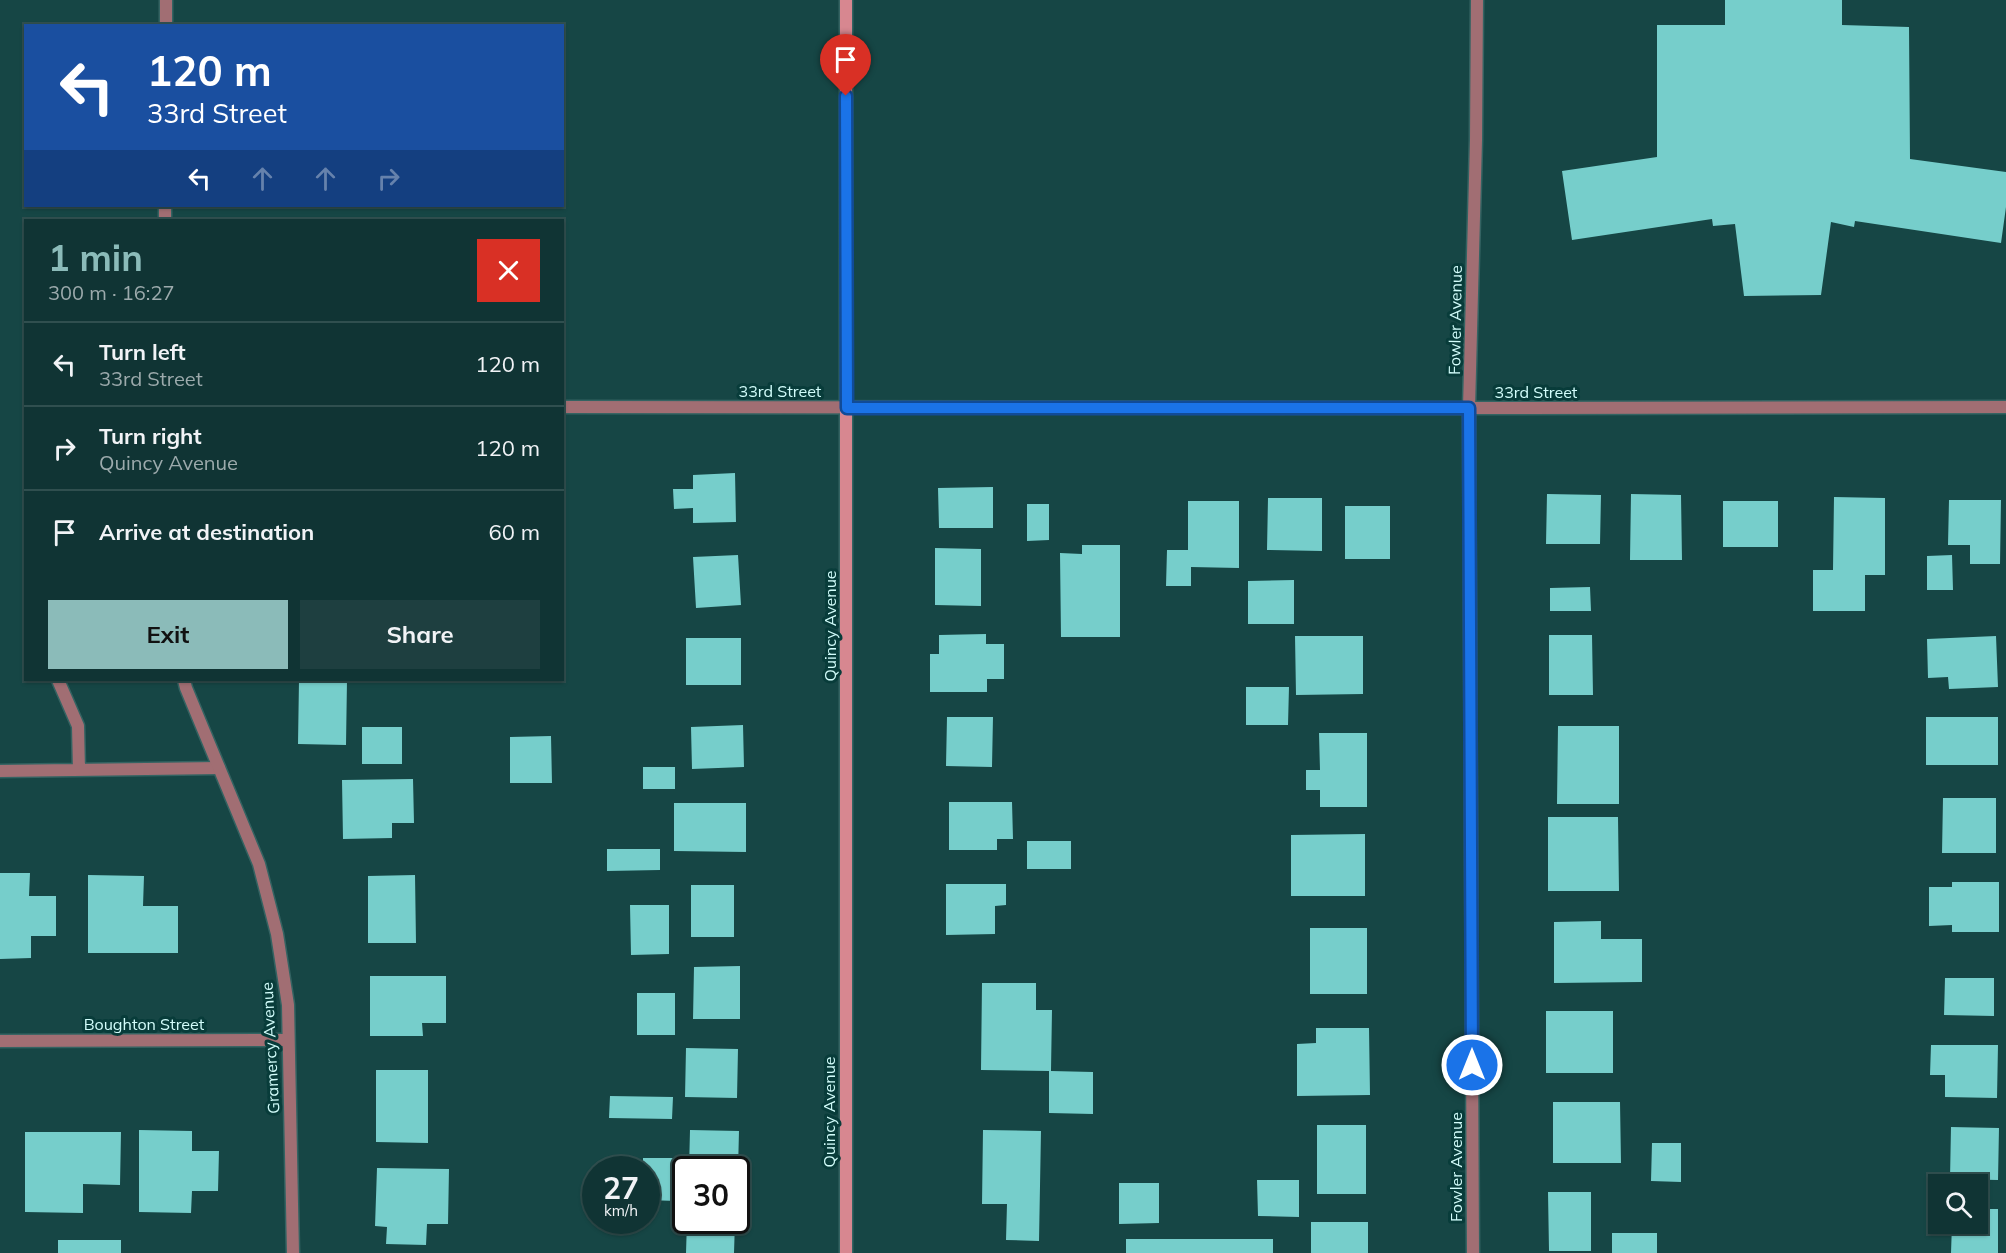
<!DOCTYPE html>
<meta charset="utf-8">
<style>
body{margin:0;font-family:Mulish,sans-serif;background:#1e3f40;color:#f1f3f6;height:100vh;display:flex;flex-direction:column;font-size:22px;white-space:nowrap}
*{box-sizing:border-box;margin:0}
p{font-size:20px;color:#9caaac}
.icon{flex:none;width:33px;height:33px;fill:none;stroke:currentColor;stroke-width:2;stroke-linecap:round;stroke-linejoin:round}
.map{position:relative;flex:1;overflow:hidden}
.drawer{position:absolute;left:24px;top:219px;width:540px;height:462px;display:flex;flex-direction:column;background:#103434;border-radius:0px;box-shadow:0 2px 4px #0004,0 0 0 2px #304f4f}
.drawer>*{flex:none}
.banner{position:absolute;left:24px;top:24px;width:540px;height:183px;border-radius:0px;box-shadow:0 2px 4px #0004,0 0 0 2px #304f4f;background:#1a4fa0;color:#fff;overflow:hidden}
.fabs{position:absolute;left:1928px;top:1174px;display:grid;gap:12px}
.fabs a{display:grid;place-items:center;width:60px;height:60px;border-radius:0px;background:#103434;box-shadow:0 2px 4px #0004,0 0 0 2px #304f4f;font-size:30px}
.speed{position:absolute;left:582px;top:1156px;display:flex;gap:12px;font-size:30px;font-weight:700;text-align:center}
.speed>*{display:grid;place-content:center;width:78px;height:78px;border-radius:50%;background:#103434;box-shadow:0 2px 4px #0004,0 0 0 2px #304f4f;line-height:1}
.speed small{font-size:15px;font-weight:400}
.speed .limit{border:3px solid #111;border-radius:9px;background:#fff;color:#111}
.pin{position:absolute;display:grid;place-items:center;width:51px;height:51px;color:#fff;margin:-62px -26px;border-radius:50% 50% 50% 0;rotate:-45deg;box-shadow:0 0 6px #0007}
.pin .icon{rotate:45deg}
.me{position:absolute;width:66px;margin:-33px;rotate:0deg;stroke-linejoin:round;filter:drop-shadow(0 0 4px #0008)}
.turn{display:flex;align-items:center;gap:21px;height:126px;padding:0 24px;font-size:27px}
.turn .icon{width:78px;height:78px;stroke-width:2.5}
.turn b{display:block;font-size:42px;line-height:51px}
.lanes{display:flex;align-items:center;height:57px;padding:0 24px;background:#0003;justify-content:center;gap:30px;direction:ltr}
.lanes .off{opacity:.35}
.round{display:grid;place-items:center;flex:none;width:63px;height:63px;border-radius:0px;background:#1e3f40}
.headline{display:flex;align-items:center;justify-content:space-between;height:102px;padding:0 24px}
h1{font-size:36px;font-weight:700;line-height:45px;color:#8bbbb9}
.cta{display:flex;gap:12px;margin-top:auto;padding:12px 24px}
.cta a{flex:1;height:69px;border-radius:0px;background:#8bbbb9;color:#111;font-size:24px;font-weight:700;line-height:69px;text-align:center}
.cta a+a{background:#1e3f40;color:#f1f3f6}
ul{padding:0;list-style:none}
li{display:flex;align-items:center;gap:18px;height:84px;padding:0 24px;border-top:2px solid #304f4f}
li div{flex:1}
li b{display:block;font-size:22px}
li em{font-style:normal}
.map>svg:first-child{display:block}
.building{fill:#76cecb}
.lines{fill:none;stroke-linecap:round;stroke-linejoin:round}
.lane-casing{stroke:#346362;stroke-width:15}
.street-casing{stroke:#346362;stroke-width:15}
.secondary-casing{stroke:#346362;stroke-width:15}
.lane{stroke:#a16e73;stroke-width:12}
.street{stroke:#a16e73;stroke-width:12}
.secondary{stroke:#d78790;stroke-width:12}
.route-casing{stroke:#114b97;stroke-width:15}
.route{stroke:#1a73e8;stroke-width:10}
.labels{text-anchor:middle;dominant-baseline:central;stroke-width:6;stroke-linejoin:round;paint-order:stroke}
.street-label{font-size:16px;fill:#d3fdfb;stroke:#083c3a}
</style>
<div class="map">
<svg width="2006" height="1253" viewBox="0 0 2006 1253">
<rect width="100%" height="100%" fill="#164645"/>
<path class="building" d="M1725 0H1842V25L1909 27 1910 159 2006 172V207L2001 243 1855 221 1854 227 1831 222 1821 295 1744 296 1735 224 1713 226 1712 219 1572 240 1562 171 1657 157V25H1725Z
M735 473 736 522 693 523V508L674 509 673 489H693V475Z
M993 487V528H939L938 488Z
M1547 494 1601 495 1600 544H1546Z
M1631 494 1681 495 1682 560H1630Z
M1834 497 1885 498V575H1865V611H1813V570H1833Z
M1268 498H1322V551L1267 550Z
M1949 500H2001L2000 564H1970V545H1948Z
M1188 501H1239V568L1191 567V586H1166L1167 550H1188Z
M1723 501H1778V547H1723Z
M1027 504H1049V540L1027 541Z
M1345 506H1390V559H1345Z
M1082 545H1120V637H1061L1060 553 1082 554Z
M935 548 981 549V606L935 605Z
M738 555 741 605 696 608 693 557Z
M1952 555 1953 590H1927V556Z
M1294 580V624H1248V581Z
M1590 587 1591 611H1550V588Z
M986 634V644H1004V679H987V692H930V654H939V635Z
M1549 635H1592L1593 695H1549Z
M1295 636H1363V694L1296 695Z
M1996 636 1998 687 1949 689 1948 677 1928 678 1927 639Z
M686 638H741V685H686Z
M299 680H347L346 745 298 744Z
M1246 687H1289L1288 725H1246Z
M947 717H993L992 767 946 766Z
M1926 717H1998V765H1926Z
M743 725 744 767 692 769 691 727Z
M1558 726H1619V804H1557Z
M362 727H402V764H362Z
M1319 733H1367V807H1320V790H1306V770H1320Z
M551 736 552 783H510V737Z
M643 767H675V789H643Z
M413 779 414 823H392V838L343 839 342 780Z
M1943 798H1996V853H1942Z
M949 802H1012L1013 839H997V850H949Z
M674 803H746V852L674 851Z
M1548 817H1618L1619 891H1548Z
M1365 834V896H1291V835Z
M1027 841H1071V869H1027Z
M607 849H660V870L607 871Z
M0 873H30L29 896H56V936H31V958L0 959Z
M88 875 144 876 143 906H178V953H88Z
M415 875 416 943H368V876Z
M1952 882H1999V932H1952V925L1929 926V887H1952Z
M946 884H1006V905L995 906V934L946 935Z
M691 885H734V937H691Z
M630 905H669V954L631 955Z
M1601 921V939H1642V982L1554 983V922Z
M1310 928H1367V994H1310Z
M740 966V1019H693L694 967Z
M370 976H446V1023H422L423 1036H370Z
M1945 978H1994V1016L1944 1015Z
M982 983H1036V1010H1052L1051 1071 1093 1072V1114L1049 1113V1071L981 1070Z
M637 993H675V1035H637Z
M1546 1011H1613V1073H1546Z
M1316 1028H1369L1370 1095 1297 1096V1044L1316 1043Z
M1931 1045H1998L1997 1098 1945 1097V1075H1930Z
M686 1048 738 1049 737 1098 685 1097Z
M376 1070H428V1143L376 1142Z
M610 1096 673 1097 672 1119 609 1118Z
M1553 1102H1620L1621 1163H1553Z
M1317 1125H1366V1194H1317Z
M1951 1127 1999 1128 1998 1180 1950 1179Z
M139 1130 192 1131V1151H219L218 1191H192L191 1213 139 1212Z
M690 1130 739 1131 738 1170H689Z
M983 1130 1041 1131 1039 1241 1006 1240 1007 1204H982Z
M25 1132H121L120 1185 83 1184V1213L25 1212Z
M1652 1143H1681V1182L1651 1181Z
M643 1158H677V1201L646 1200V1170H643Z
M377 1168 449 1169 448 1224H427L426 1245 386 1244 387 1227 375 1226Z
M1257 1180H1299V1217L1258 1216Z
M1119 1183H1159V1223L1119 1224Z
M1548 1192H1591V1251H1549Z
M1977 1209H1998V1253H1951L1952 1224H1977Z
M687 1221H735L734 1253H686Z
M1311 1222H1368V1253H1311Z
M1612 1233H1657V1253H1612Z
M1126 1239H1273V1253H1126Z
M58 1240H121V1253H58Z"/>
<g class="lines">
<g class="lane-casing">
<path id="lane" d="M58 680 78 726 79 770
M0 771 219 768"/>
</g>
<g class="street-casing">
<path id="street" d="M166 26V0
M165 220V206
M562 407 1469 408 2006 407
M184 680 186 688 259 864 277 934 288 1005 293 1253
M0 1041 288 1040
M1473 1253 1469 408 1476 140 1477 0"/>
</g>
<g class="secondary-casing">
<path id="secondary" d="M846 1253V0"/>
</g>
<use href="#lane" class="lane"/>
<use href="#street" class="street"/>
<use href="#secondary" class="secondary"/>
</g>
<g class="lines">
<g class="route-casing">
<path id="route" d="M846 96 847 408H1469L1472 1065"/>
</g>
<use href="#route" class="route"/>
</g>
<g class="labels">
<g class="street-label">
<text transform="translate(1455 320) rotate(-89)">Fowler Avenue</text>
<text x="780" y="391">33rd Street</text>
<text x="1536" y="392">33rd Street</text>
<text transform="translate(830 626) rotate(-90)">Quincy Avenue</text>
<text x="144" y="1024">Boughton Street</text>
<text transform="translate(270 1048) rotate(-93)">Gramercy Avenue</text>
<text transform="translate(829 1112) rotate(-90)">Quincy Avenue</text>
<text transform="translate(1456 1167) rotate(-90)">Fowler Avenue</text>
</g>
</g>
</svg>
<div class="fabs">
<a><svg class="icon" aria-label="search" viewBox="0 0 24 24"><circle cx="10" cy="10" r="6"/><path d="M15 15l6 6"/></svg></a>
</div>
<div class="speed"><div>27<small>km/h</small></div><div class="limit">30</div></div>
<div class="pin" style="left:846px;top:96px;background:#d93025"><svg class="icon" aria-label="arrive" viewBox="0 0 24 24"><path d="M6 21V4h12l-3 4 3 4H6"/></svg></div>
<svg class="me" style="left:1472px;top:1065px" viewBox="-20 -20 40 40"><circle r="17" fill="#1a73e8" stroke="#fff" stroke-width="3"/><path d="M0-11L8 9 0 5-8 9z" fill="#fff"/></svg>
<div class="banner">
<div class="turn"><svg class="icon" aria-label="left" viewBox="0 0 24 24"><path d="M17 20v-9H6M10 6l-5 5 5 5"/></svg><div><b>120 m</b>33rd Street</div></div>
<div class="lanes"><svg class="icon" aria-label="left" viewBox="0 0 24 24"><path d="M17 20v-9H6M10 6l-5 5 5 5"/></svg><svg class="icon off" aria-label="ahead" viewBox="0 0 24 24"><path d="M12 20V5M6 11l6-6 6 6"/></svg><svg class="icon off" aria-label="ahead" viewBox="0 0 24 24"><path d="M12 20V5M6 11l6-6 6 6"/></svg><svg class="icon off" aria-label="right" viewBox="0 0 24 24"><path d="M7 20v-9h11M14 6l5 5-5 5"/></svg></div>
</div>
<section class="drawer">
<div class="headline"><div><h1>1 min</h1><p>300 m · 16:27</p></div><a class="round" style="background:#d93025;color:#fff"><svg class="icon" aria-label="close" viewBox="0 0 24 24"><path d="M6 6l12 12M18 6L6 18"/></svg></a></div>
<ul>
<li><svg class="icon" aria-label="left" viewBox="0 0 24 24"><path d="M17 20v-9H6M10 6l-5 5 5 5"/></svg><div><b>Turn left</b><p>33rd Street</p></div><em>120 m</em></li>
<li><svg class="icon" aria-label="right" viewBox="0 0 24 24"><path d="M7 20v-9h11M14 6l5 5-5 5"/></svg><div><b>Turn right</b><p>Quincy Avenue</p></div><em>120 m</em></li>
<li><svg class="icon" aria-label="arrive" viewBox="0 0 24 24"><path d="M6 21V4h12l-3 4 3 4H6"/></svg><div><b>Arrive at destination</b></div><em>60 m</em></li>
</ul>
<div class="cta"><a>Exit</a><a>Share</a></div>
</section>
</div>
